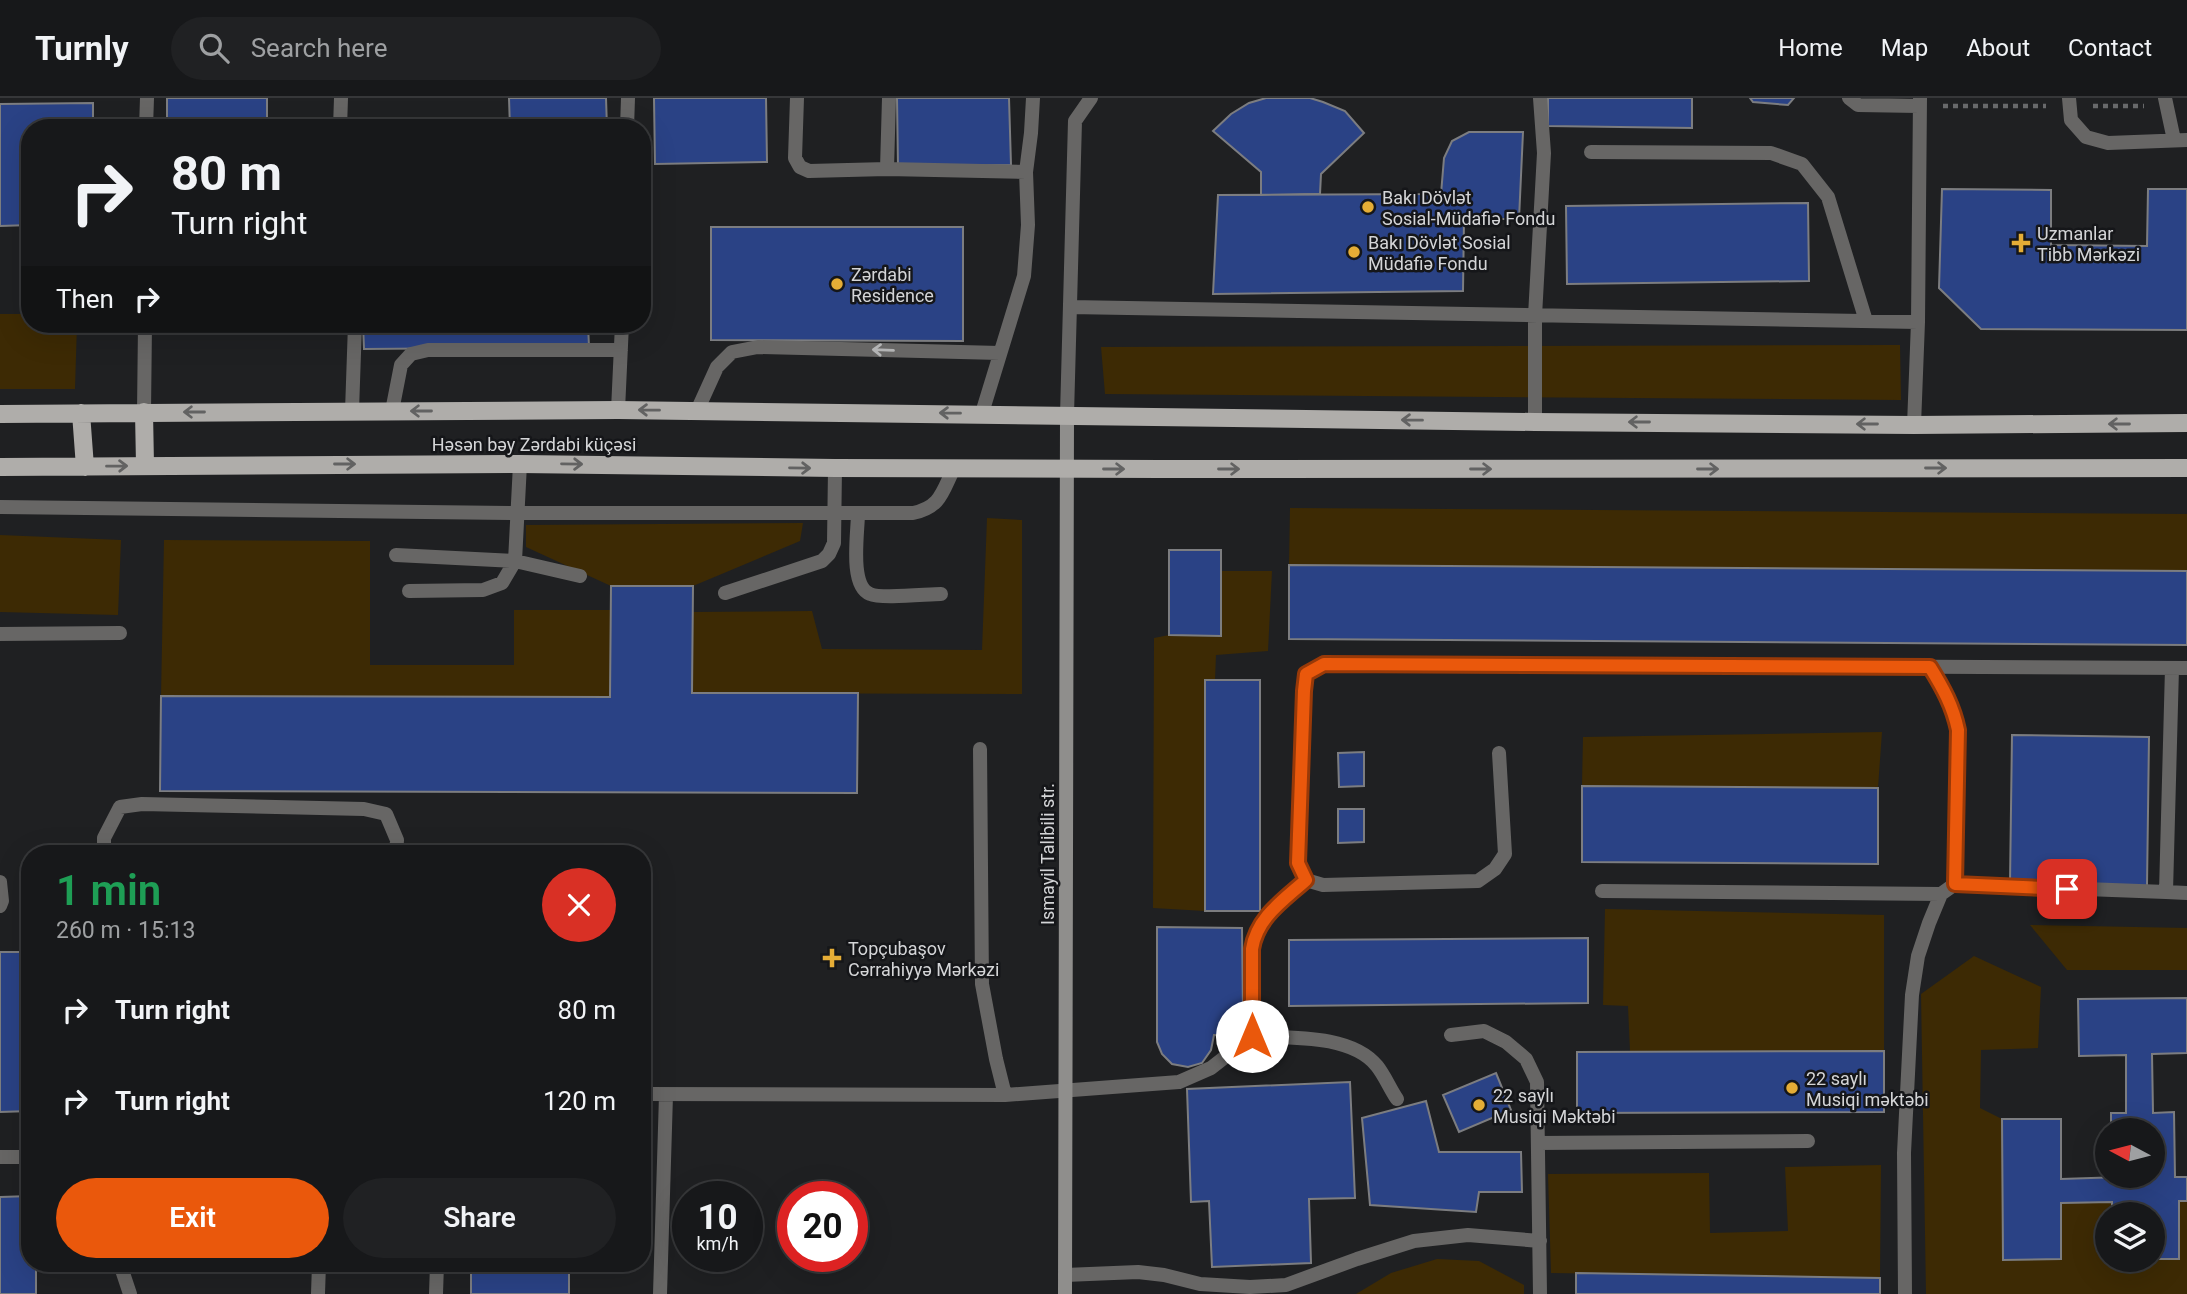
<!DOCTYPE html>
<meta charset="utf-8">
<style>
body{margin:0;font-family:Roboto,sans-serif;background:#202123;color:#f1f3f6;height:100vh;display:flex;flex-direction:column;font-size:26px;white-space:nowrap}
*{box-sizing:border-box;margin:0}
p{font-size:23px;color:#9ea0a2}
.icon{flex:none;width:38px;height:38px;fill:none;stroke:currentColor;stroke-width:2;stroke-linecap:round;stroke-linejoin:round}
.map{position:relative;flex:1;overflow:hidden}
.sheet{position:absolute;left:21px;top:747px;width:630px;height:427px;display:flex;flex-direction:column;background:#17181a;border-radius:28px;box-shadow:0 7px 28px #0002,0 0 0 2px #363739}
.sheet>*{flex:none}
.top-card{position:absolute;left:21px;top:21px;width:630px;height:214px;border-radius:28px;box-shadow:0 7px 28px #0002,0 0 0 2px #363739;background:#17181a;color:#f1f3f6;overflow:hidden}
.needle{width:46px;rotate:277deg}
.controls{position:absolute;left:2095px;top:1020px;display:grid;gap:14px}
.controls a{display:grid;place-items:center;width:70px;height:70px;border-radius:50%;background:#17181a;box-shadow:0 7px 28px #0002,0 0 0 2px #363739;font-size:35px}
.speed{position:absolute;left:672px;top:1083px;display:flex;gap:14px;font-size:35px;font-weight:700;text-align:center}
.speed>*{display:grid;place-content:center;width:91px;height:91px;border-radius:50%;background:#17181a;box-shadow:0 7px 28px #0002,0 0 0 2px #363739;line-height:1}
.speed small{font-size:18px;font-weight:400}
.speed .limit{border:10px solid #d22;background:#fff;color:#111}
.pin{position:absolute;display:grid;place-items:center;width:60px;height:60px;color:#fff;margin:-30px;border-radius:14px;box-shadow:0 4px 10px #0006}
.me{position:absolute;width:77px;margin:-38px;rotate:0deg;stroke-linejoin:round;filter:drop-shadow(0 0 5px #0008)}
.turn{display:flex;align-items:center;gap:24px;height:147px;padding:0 35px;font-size:32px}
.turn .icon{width:91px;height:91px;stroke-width:2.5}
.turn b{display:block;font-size:49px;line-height:60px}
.then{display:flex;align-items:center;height:66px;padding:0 35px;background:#0003;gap:14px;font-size:26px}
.round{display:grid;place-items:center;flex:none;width:74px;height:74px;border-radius:37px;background:#202123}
.headline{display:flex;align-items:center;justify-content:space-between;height:119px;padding:0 35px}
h1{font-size:42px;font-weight:600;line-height:52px;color:#1e9e55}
.action{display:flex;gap:14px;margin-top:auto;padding:14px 35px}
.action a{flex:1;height:80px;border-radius:42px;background:#ea580c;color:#fff;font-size:28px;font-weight:600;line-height:80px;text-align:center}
.action a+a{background:#202123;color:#f1f3f6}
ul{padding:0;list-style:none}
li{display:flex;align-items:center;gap:21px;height:91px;padding:0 35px}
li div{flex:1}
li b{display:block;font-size:26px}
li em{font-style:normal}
header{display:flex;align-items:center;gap:42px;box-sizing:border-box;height:98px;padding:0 35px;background:#17181a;border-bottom:2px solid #363739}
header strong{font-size:33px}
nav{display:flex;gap:38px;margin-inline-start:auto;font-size:24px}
.search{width:490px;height:63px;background:#202123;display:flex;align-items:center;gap:18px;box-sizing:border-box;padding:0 24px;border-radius:38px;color:#9ea0a2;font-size:26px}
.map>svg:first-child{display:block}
.green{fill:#3d2a04}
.building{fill:#2a4285;stroke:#7c7d80;stroke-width:2}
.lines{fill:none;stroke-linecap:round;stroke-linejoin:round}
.path{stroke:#68696b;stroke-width:4.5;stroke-dasharray:5 5;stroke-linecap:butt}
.lane{stroke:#676665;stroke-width:14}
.secondary{stroke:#8f8e8c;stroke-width:14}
.primary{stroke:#afadaa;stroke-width:18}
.oneway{stroke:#b3b4b5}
.oneway2{stroke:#626262}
.route-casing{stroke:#983908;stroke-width:18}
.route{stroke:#ea580c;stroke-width:12}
.poi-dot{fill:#e5ad36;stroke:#151619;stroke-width:2.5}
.labels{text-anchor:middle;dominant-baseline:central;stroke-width:5;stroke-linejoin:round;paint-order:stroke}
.poi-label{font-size:18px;fill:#d4d5d7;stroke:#151619;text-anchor:start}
.street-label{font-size:18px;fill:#d4d5d7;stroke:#151619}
</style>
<header>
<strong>Turnly</strong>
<div class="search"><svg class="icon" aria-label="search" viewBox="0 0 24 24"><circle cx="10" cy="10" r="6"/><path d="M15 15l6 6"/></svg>Search here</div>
<nav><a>Home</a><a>Map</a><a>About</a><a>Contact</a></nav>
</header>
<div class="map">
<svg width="2187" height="1196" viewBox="0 0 2187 1196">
<rect width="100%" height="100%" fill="#1f2022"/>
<path class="green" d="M0 216H30V226H77L75 291H0Z
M1900 247 1901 302 1105 296 1101 249Z
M1290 410 2187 416V473L1289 467Z
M987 420 1022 422V596L692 595V514L812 513 822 551 982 552Z
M803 425 800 443 693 488H611L526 449V427Z
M0 437 121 442 118 517 0 514Z
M164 442 370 443V567H514V512H610V599L161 598Z
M1221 473H1272L1268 553 1216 557 1215 582H1205V813L1153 810 1154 540 1169 537H1220Z
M1882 634 1878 690 1582 688 1583 639Z
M1605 811 1884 817V953H1630L1628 908 1603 907Z
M2030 827 2187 830V872H2067Z
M1974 858 2041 889 2038 950 1981 952 1980 1010 2002 1021 2003 1162 2061 1161V1105L2112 1104V1116H2107V1162L2179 1161V1103H2187V1196H1926L1921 896Z
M1881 1067 1880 1180 1551 1175 1548 1076 1709 1075 1710 1135 1788 1133 1785 1069Z
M1437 1161 1479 1163 1524 1187V1196H1356L1391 1175Z"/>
<path class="building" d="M167 0H267V30H167Z
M509 0H606L607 30H510Z
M654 0H766L767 64 655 66Z
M897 0H1009L1011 67 898 69Z
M1266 0H1310L1323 4 1345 13 1364 35 1321 76 1320 96 1261 97V74L1213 33 1231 16 1249 5Z
M1548 0H1692V30L1548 28Z
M1750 0H1794L1788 7 1753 4Z
M93 5V30H30V127L0 128V6Z
M1469 34H1523L1519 121H1464L1463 193 1213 196 1218 97 1441 96 1444 60 1452 43Z
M1942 91 2051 92V147L2147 148 2148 91H2187V232L1981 231 1939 190Z
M1808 105 1809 183 1567 186 1566 108Z
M711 129H963V243L711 242Z
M168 226H316V235L168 236Z
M363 226H588L589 249 364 251Z
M1169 452H1221V538L1169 537Z
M1289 467 2187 473V547L1289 541Z
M611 488H693L692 595H858L857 695 160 693 161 598 610 599Z
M1205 582H1260V813H1205Z
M2012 637 2149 639 2147 788 2010 785Z
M1364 654V688L1339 689 1338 655Z
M1582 688 1878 690V766L1582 764Z
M1338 711H1364V744L1338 745Z
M1157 829 1242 830 1243 917H1228V937H1214L1211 952 1202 965 1188 969 1172 966 1162 956 1157 944Z
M1588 840V905L1289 908V842Z
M0 854H30V1013L0 1014Z
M2187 900V955L2152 956 2153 1015 2174 1014 2175 1079H2187V1103H2179V1161H2152V1116H2112V1104L2061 1105V1161L2003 1162 2002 1021H2061V1081L2152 1078V1032H2111V1015H2126V957L2079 958 2078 901Z
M1884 953V1014L1577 1015V954Z
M1496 975 1511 1012 1459 1034 1443 997Z
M1350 984 1355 1100 1309 1101 1311 1165 1212 1169 1209 1103 1191 1104 1187 991Z
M1426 1003 1439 1054H1521L1522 1094H1479L1476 1114 1370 1107 1362 1020Z
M30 1098V1166H36V1196H0V1099Z
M471 1166H569V1196H471Z
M1576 1175 1880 1180V1196H1576Z"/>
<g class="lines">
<path class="path" d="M1943 8H2046
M2093 8H2144"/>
<path class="lane" d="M797 0 795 60 800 69 809 73 887 71 1026 74
M1849 0 1858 7 1919 8
M2069 0 2071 22 2086 39 2108 45 2187 42
M2165 0 2174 42
M146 30 147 0
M340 30 341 0
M627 30 628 0
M1591 54 1771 55 1802 66 1828 99 1866 223
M887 71 889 0
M1070 209 1918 224
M618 312 622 226
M352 313 355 226
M392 313 401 267 411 256 428 252H621
M697 313 717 269 732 254 758 249 1000 255
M144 314 145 226
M982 315 1024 178 1028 127 1026 74 1031 35 1033 0
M1067 317 1075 23 1091 0
M1535 324V218L1544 55 1540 0
M1914 327 1918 224 1920 0
M0 409 518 415H913C941 409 942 394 954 370
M858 415C858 434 849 488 870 496 881 501 928 496 941 496
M396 457 515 463 580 478
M409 493 483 492 502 485 515 463 520 366
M725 495 822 463 829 456 834 445 835 370
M0 536 120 535
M2172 570 2166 794 2187 795
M980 651 982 886 996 961 1005 997
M1499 655 1505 756 1495 771 1478 783 1323 787 1306 782 1298 765 1304 593 1306 576 1324 566 2187 570
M104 756V740L120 709 142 706 364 711 386 716 397 742 396 756
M0 784 2 803 0 808
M1955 786 2166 794
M1602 793 1941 796
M1451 937 1484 933 1506 944 1526 961 1537 984 1540 1196
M1252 938V851C1257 820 1284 802 1306 782
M642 996 1005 997 1179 984 1211 970 1252 938C1290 940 1351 936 1377 968 1385 978 1390 991 1397 1001
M1538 1045 1808 1043
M0 1059H27
M120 1166 130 1196
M1065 1177 1138 1174 1164 1177 1200 1186 1250 1189 1286 1187 1357 1161 1414 1143 1468 1137 1540 1143
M318 1196 319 1166
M436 1196 437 1166
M660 1196 666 997
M1905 1196 1904 1055 1912 897 1918 858 1929 825 1941 796 1955 786 1958 632C1953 608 1943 590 1930 569"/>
<path class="secondary" d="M1065 1196 1067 317"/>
<path class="primary" d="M144 314 145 367
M81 315 85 369
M0 316 618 312 1535 324 1914 327 2187 325
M0 369 520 366 835 370 1161 371 2187 370"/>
</g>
<defs><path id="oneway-shaft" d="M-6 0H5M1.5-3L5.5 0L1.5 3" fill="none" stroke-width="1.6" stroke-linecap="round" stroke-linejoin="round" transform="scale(1.75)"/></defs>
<use class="oneway" href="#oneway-shaft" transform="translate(883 252) rotate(-178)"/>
<g class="oneway2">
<use href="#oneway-shaft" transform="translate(649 312) rotate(-179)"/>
<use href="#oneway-shaft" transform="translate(421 313) rotate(180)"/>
<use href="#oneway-shaft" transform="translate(194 314) rotate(180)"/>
<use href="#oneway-shaft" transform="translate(950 315) rotate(-179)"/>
<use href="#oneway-shaft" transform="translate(1412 322) rotate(-179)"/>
<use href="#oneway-shaft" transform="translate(1639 324) rotate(-180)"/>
<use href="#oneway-shaft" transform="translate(1867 326) rotate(-180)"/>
<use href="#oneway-shaft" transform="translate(2119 326) rotate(180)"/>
<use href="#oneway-shaft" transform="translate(345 366)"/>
<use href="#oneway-shaft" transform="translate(572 366) rotate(1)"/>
<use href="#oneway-shaft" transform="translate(117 368) rotate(-1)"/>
<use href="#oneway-shaft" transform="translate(800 370) rotate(1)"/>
<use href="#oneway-shaft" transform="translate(1936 370)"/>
<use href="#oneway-shaft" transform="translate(1114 371)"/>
<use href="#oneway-shaft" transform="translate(1229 371)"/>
<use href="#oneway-shaft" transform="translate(1481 371)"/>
<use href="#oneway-shaft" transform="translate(1708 371)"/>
</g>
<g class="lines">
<g class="route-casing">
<path id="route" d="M1252 938V851C1257 819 1284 802 1306 782L1298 765 1304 593 1306 576 1324 566 1930 569C1943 590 1953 608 1958 632L1955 786 2067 791"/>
</g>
<use href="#route" class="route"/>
</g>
<g class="poi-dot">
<circle cx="1368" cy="109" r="7"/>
<path d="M2017.5 134.5h7v7h7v7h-7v7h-7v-7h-7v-7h7z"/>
<circle cx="1354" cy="154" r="7"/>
<circle cx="837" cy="186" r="7"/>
<path d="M828.5 849.5h7v7h7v7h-7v7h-7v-7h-7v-7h7z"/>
<circle cx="1792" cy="990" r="7"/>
<circle cx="1479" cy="1007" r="7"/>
</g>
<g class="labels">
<g class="poi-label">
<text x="1382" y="99">Bakı Dövlət<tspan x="1382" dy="21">Sosial-Müdafiə Fondu</tspan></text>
<text x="2037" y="135">Uzmanlar<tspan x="2037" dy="21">Tibb Mərkəzi</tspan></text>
<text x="1368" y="144">Bakı Dövlət Sosial<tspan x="1368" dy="21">Müdafiə Fondu</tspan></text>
<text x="851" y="176">Zərdabi<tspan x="851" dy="21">Residence</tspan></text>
<text x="848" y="850">Topçubaşov<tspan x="848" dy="21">Cərrahiyyə Mərkəzi</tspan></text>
<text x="1806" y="980">22 saylı<tspan x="1806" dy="21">Musiqi məktəbi</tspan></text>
<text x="1493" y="997">22 saylı<tspan x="1493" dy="21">Musiqi Məktəbi</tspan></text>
</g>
<g class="street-label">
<text x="534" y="346">Həsən bəy Zərdabi küçəsi</text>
<text transform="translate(1047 756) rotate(-90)">Ismayil Talibili str.</text>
</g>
</g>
</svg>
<div class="controls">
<a><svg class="needle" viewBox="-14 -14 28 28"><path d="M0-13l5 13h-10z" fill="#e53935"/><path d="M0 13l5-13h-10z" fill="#9ea0a2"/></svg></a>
<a><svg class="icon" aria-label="layers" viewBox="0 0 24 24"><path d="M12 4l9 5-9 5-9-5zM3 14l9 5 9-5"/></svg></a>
</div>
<div class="speed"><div>10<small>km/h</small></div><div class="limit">20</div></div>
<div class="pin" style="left:2067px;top:791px;background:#d93025"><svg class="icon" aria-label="arrive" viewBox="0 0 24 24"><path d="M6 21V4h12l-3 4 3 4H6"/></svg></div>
<svg class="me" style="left:1252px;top:938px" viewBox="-20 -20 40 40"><circle r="19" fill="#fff"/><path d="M0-13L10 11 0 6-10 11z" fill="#ea580c"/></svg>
<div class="top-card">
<div class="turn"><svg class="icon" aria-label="right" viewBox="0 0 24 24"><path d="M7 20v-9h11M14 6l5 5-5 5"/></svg><div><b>80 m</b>Turn right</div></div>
<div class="then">Then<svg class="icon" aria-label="right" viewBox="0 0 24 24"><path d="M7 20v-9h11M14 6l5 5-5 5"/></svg></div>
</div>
<section class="sheet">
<div class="headline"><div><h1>1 min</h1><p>260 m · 15:13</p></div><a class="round" style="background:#d93025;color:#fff"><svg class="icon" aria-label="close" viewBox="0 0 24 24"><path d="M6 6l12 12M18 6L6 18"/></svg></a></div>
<ul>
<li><svg class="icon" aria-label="right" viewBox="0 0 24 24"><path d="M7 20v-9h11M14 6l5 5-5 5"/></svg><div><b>Turn right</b></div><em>80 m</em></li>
<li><svg class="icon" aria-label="right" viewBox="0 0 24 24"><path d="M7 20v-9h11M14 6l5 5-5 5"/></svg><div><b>Turn right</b></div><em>120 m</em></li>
</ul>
<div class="action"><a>Exit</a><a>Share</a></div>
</section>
</div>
